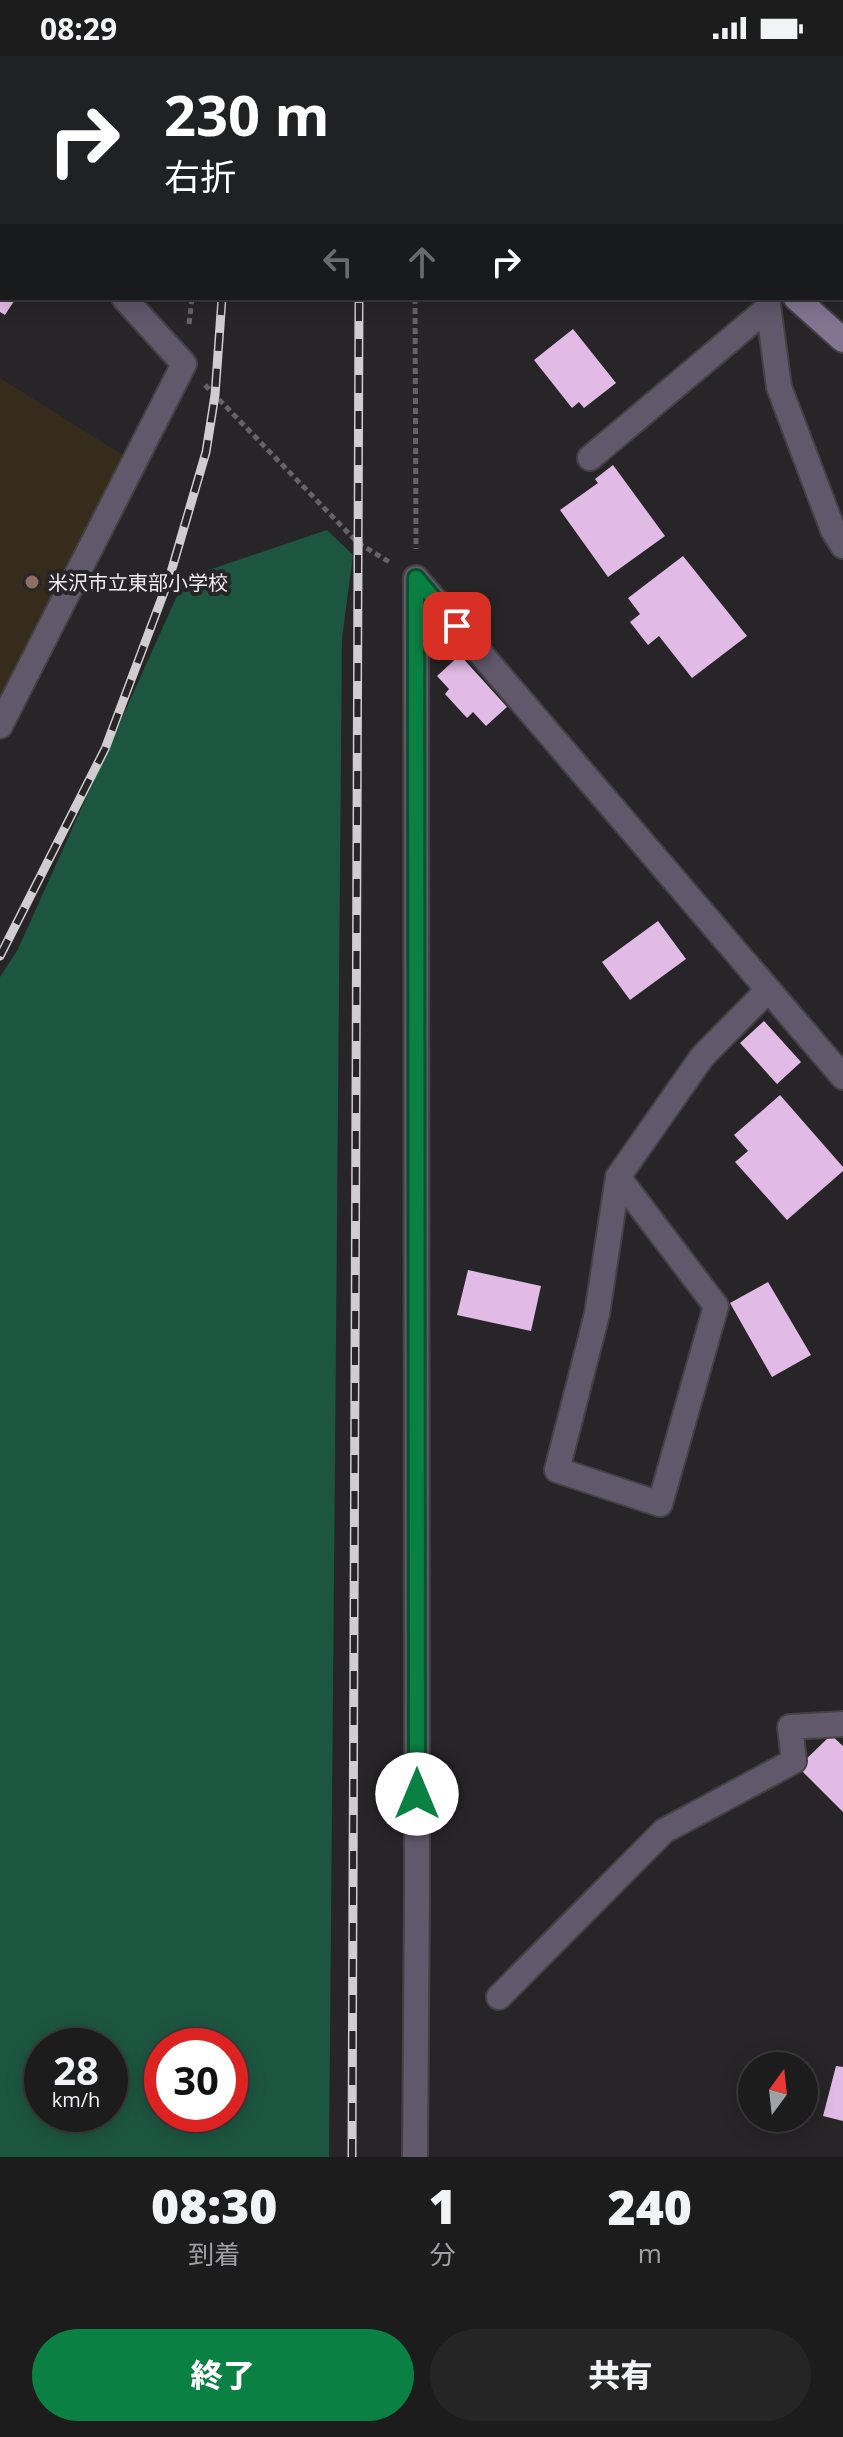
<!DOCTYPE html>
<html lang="ja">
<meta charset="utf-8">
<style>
body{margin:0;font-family:"Open Sans","Noto Sans JP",sans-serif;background:#252526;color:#f1f3f6;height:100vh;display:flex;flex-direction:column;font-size:30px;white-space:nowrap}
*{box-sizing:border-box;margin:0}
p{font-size:26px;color:#a0a1a4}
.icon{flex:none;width:44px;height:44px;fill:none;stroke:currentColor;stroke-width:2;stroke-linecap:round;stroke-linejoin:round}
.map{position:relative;height:2101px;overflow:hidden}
.sheet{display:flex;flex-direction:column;background:#1d1c1d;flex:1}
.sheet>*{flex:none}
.banner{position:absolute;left:0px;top:0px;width:844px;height:244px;box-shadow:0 4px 20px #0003,0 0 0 2px #3b3a3b;background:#202124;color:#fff;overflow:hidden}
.needle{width:52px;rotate:15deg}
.buttons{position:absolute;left:738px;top:1996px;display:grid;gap:16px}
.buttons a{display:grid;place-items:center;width:80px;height:80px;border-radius:50%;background:#1d1c1d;box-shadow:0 4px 20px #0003,0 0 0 2px #3b3a3b;font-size:40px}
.speed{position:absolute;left:24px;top:1972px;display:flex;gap:16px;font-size:40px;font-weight:700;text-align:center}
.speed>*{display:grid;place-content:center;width:104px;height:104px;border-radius:50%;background:#1d1c1d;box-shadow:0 4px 20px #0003,0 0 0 2px #3b3a3b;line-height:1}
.speed small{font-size:20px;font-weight:400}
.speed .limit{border:12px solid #d22;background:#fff;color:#111}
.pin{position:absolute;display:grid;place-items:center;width:68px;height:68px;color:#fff;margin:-34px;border-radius:16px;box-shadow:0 4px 12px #0006}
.me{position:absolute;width:88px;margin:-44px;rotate:0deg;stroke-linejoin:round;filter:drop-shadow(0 0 6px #0008)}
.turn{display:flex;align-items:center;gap:28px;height:168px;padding:0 32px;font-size:36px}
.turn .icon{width:104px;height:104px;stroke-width:2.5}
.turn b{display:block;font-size:56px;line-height:68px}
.lanes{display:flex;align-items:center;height:76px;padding:0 32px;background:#0003;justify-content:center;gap:40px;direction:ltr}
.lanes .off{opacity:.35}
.eta{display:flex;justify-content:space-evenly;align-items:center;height:136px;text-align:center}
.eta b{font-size:48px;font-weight:800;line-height:56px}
.action{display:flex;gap:16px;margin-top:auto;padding:16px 32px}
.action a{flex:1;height:92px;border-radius:48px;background:#0b8043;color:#fff;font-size:32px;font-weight:800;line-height:92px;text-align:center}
.action a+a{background:#252526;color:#f1f3f6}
.status{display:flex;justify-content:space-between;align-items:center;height:56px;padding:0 40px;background:#1d1c1d;direction:ltr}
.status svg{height:22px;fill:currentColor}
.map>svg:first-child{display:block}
.education{fill:#352c1c}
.forest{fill:#1d5640;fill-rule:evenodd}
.building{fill:#e1bbe5}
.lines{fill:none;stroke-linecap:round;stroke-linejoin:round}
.street-casing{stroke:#434143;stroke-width:28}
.secondary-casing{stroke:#434143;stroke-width:28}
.path{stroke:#656365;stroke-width:5;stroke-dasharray:6 4;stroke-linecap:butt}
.street{stroke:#61586b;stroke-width:24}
.secondary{stroke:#837492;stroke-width:24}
.rail-casing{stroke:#cfcdcf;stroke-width:9}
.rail{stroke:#272527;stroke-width:6;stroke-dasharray:18;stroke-linecap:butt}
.route-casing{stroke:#07532c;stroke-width:20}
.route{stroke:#0b8043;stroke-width:14}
.education-dot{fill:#8d6e63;stroke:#272527;stroke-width:3}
.labels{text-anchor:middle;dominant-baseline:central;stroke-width:8;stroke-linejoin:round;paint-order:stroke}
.poi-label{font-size:20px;fill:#eeecee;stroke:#272527;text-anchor:start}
</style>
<div class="status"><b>08:29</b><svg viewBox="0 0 49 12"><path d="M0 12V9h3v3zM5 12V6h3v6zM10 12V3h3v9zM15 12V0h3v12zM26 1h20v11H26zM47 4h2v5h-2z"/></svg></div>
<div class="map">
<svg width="843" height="2101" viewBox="0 0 843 2101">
<rect width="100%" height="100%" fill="#272527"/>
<path class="education" d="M0 322 129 403 0 649Z"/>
<path class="forest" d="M327 474 353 499 342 582 329 2101H0V921L18 893 185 522ZM42 1990H110V2058H42ZM162 1990H230V2058H162Z"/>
<path class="building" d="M0 242H16L5 259 0 256Z
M573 273 616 327 584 352 579 346 572 352 534 304Z
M613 409 665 480 608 521 560 454 598 427 595 423Z
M683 500 747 580 692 622 659 580 648 589 630 566 640 558 628 542Z
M460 599 507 651 486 670 473 656 467 662 445 638 449 633 437 620Z
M658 865 686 903 630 944 602 906Z
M764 965 801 1006 777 1028 740 987Z
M780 1039 843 1111V1115L787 1164 735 1106 748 1095 734 1079Z
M468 1214 541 1230 531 1275 457 1259Z
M768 1226 811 1299 772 1321 730 1247Z
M831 1679 843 1690V1756L798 1711Z
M836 2010 843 2011V2065L823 2060Z"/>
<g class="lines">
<g class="street-casing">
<path id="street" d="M0 105 2 108
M767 242 779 331 833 474 843 490
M590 402 768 252
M416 522 843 1021
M0 670 184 308 124 242
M618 1121 597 1258 557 1414 660 1448 716 1250 618 1121 702 1001 768 934
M499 1941 664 1775 794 1705 790 1671 843 1668
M415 2101 417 1834 416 522"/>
</g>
<g class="secondary-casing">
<path id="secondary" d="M537 0 540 2
M796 242 843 284"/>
</g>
<path class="path" d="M411 0V2
M213 2V0
M415 242 416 493
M189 268 192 242
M205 329 358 487 391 507"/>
<use href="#street" class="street"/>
<use href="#secondary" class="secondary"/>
<g class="rail-casing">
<path id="rail" d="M240 2V0
M360 2V0
M0 900 105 693 169 523 206 396 215 339 222 242
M352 2101 359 242"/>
</g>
<use href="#rail" class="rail"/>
</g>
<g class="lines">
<g class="route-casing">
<path id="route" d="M417 1738 416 522 457 570"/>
</g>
<use href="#route" class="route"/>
</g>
<circle class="education-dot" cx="32" cy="526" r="8"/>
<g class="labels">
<g class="poi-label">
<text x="48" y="526">米沢市立東部小学校</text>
</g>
</g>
</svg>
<div class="buttons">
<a><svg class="needle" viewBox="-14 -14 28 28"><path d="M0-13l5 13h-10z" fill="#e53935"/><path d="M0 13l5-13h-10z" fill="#a0a1a4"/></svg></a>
</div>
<div class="speed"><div>28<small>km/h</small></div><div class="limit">30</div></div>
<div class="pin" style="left:457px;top:570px;background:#d93025"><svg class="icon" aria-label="arrive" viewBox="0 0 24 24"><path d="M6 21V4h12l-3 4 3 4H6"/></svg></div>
<svg class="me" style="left:417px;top:1738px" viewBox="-20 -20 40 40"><circle r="19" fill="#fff"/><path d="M0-13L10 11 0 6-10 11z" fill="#0b8043"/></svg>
<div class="banner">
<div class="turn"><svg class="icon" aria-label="right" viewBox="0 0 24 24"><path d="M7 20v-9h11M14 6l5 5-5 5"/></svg><div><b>230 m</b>右折</div></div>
<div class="lanes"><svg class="icon off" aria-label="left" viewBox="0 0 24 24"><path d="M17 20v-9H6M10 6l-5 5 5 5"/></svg><svg class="icon off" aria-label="ahead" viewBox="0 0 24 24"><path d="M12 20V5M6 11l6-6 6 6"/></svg><svg class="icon" aria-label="right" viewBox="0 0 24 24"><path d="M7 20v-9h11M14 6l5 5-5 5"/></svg></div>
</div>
</div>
<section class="sheet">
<div class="eta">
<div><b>08:30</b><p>到着</p></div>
<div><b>1</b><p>分</p></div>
<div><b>240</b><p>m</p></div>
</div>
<div class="action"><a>終了</a><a>共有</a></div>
</section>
